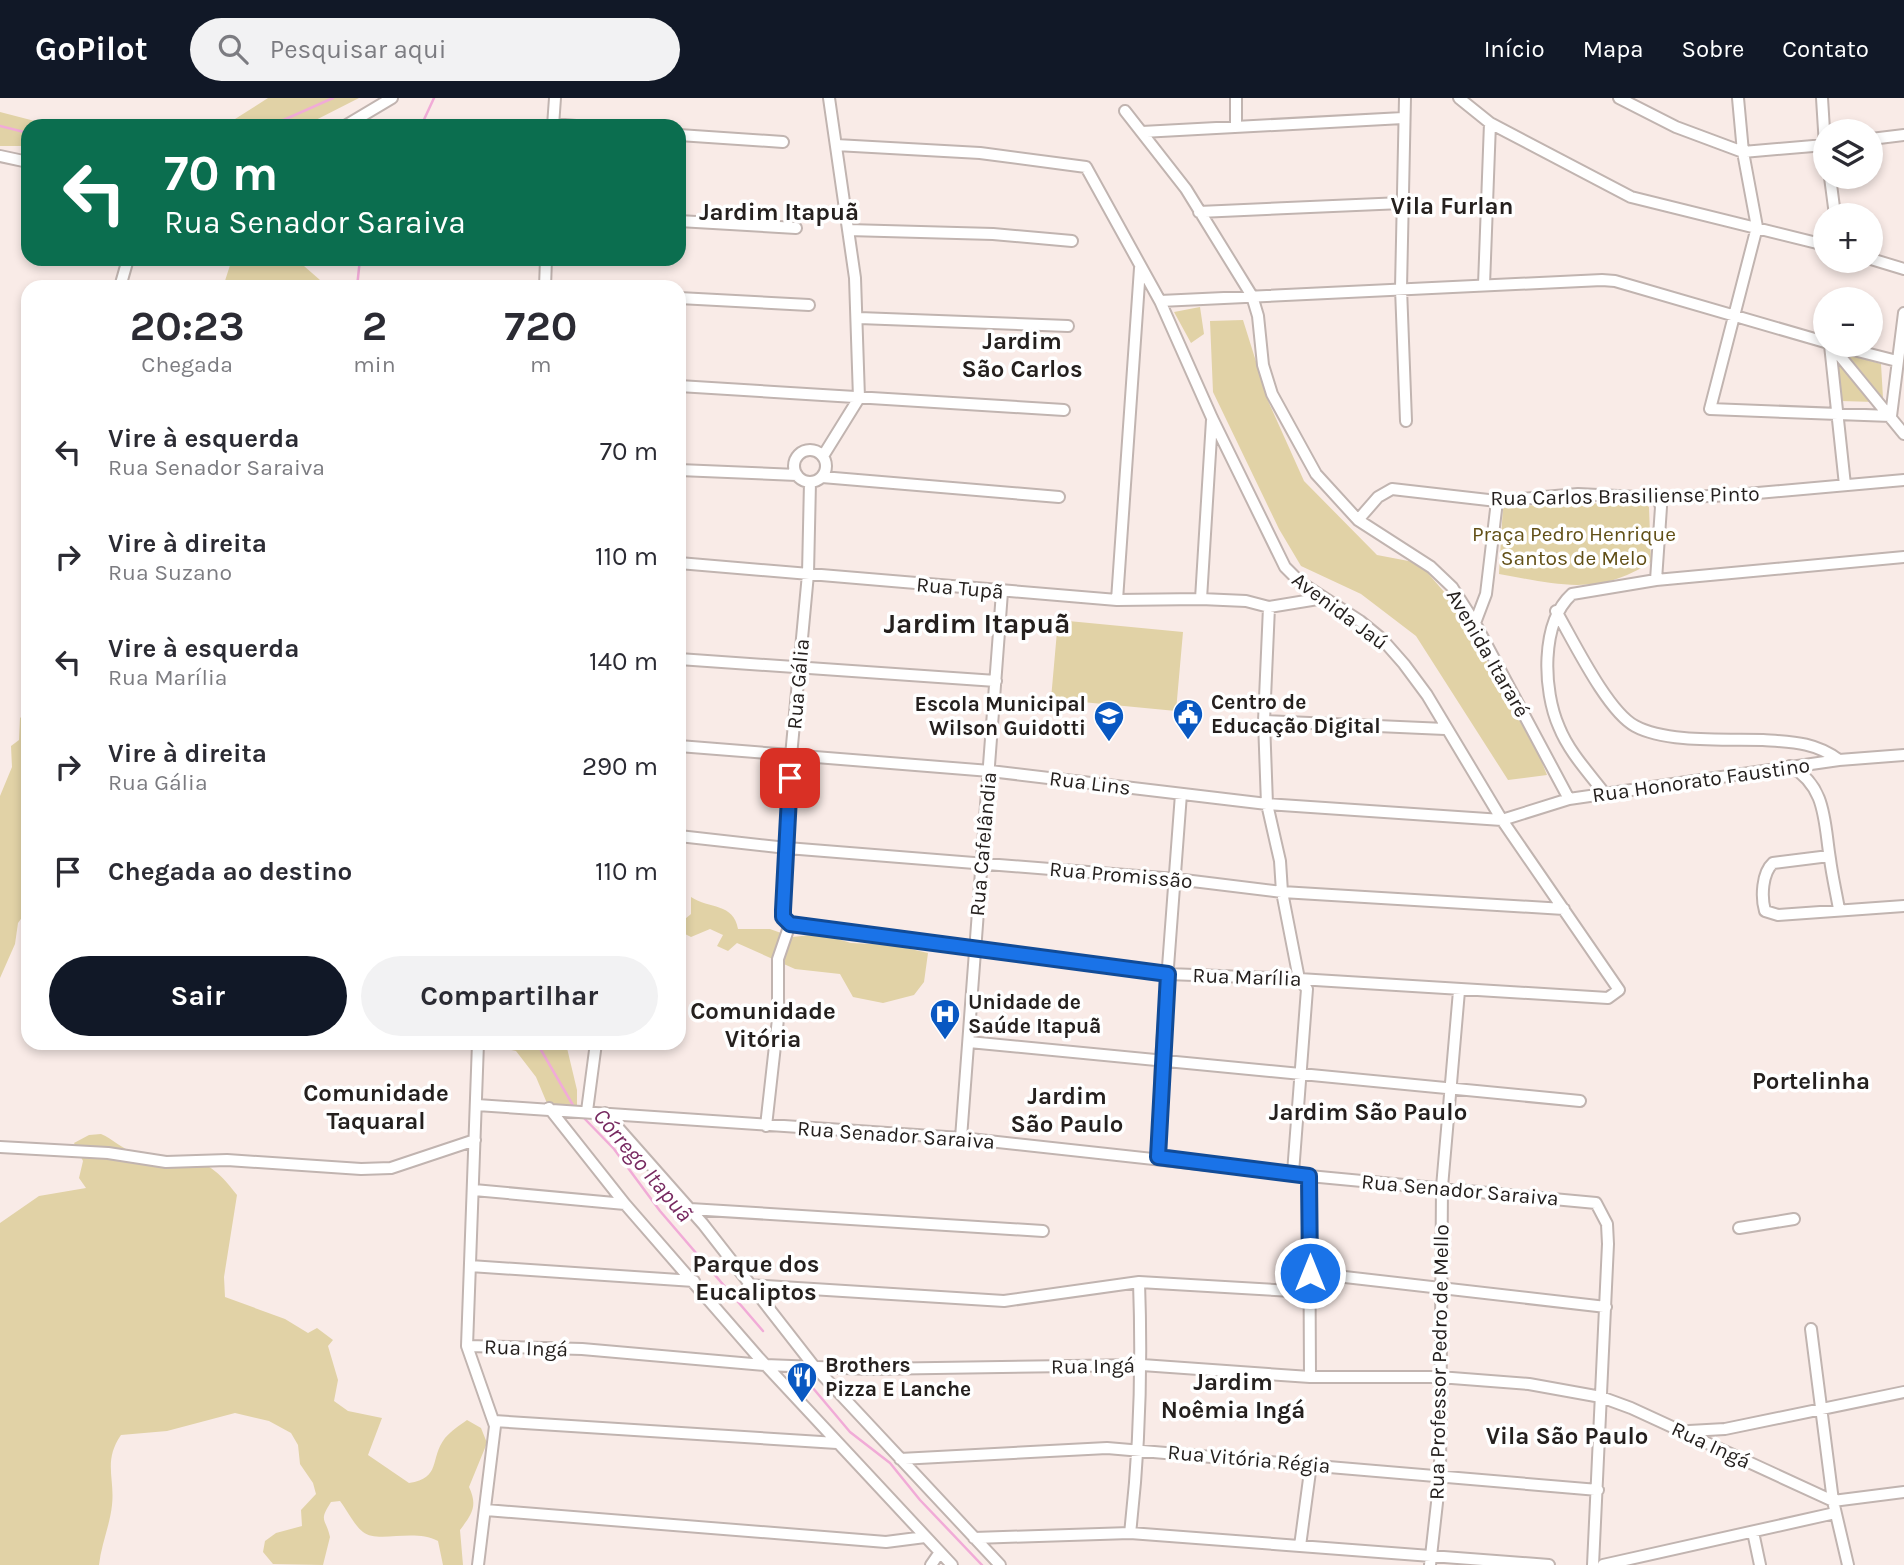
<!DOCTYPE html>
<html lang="pt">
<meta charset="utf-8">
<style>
body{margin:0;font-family:Karla,sans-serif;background:#f2f2f3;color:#2b2b33;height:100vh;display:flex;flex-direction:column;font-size:26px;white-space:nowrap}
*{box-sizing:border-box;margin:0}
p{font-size:23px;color:#7c7c81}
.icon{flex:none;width:38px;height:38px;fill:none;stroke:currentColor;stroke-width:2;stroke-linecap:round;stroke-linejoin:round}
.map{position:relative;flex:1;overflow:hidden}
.sheet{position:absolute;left:21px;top:182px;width:665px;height:770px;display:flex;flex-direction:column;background:#fff;border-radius:21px;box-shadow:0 4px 10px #0003}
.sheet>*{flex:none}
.hud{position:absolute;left:21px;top:21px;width:665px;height:147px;border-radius:21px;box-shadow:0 4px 10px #0003;background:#0b6e4f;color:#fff;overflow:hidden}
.fabs{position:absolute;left:1813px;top:21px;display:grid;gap:14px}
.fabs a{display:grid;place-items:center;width:70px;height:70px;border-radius:50%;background:#fff;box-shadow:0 4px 10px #0003;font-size:35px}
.pin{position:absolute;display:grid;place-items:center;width:60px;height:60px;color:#fff;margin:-30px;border-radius:14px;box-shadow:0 4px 10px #0006}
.me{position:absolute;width:77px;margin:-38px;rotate:0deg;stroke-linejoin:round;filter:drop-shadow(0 0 5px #0008)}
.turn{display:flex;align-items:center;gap:24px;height:147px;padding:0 28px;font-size:32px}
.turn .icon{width:91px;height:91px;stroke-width:2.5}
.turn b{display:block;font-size:49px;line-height:60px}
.eta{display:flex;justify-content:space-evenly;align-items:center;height:119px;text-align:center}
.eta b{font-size:42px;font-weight:700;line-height:49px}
.button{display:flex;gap:14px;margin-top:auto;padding:14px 28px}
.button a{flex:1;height:80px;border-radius:42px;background:#111827;color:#fff;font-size:28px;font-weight:700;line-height:80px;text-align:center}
.button a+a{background:#f2f2f3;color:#2b2b33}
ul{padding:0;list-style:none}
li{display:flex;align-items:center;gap:21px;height:105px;padding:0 28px}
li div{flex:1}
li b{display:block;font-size:26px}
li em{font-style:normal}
header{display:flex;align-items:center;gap:42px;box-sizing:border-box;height:98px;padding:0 35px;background:#111827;color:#fff}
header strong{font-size:33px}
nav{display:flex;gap:38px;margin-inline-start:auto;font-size:24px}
.search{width:490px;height:63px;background:#f2f2f3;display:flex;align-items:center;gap:18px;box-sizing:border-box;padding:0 24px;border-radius:38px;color:#7c7c81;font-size:26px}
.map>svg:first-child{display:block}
.green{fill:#e1d2a6}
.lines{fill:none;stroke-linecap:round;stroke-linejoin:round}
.stream{stroke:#f1abd7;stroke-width:2.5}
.minor-casing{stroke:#c1b4b0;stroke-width:14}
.minor{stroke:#fff;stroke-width:10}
.route-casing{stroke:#114b97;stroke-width:18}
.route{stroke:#1a73e8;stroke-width:12}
.labels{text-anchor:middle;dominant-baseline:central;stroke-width:7;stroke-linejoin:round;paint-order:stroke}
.street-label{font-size:21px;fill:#25201e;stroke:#fff}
.park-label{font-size:21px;fill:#614f16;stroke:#fff}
.poi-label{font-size:21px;font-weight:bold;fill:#25201e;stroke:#fff;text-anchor:start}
.water-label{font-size:23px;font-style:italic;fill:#772960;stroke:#fff}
.quarter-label{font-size:24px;font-weight:bold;fill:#25201e;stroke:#fff}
.district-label{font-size:28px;font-weight:bold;fill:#25201e;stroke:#fff}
</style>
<header>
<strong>GoPilot</strong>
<div class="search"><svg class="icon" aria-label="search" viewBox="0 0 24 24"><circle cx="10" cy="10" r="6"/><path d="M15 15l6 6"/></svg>Pesquisar aqui</div>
<nav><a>Início</a><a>Mapa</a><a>Sobre</a><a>Contato</a></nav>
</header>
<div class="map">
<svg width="1904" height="1467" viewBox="0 0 1904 1467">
<rect width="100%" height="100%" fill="#f9ebe7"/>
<path class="green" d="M268 0H359L304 28H224Z
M0 14 54 28H28V48H0Z
M232 161H296L328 189H223Z
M1200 209 1204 236 1191 245 1174 214Z
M1243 222 1269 305 1304 383 1377 457 1419 465 1452 503 1535 647 1547 677 1508 682 1416 538 1361 496 1301 468 1279 431 1213 294 1210 223Z
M1847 256 1881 266 1883 300Z
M1837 259 1876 304 1840 303Z
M1641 404 1649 409 1651 464C1598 499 1556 486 1499 476L1503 408Z
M1058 522 1183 534 1176 613 1051 601Z
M28 613V811L18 825 15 846 0 880V698L12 669 11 648 19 642 20 620Z
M691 799C709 811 734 805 738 831H770L792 839 821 836 851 845 893 847 928 855 924 884 914 897 883 905 853 899 840 876 795 871 737 845 728 853 717 848 723 837 710 831 691 839 679 833V826L691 816Z
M503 945H546L567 950 577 992V1013L549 1010 536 979 516 953 503 950Z
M101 1036C113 1041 122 1051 135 1055 185 1068 199 1046 237 1097L224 1179 225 1199 285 1221 308 1235 317 1230 333 1242 328 1248 338 1282 334 1303 348 1313 382 1320 368 1357 409 1385C442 1380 429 1361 445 1340 451 1333 460 1327 467 1322L481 1330 487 1345 469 1389C478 1408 472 1416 460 1432L463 1467H443L438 1443C413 1430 378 1446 363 1434 354 1427 347 1412 340 1403L331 1404C318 1424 326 1420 330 1439L323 1467 273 1466 263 1454 265 1443 276 1435 302 1428 301 1412 316 1396 313 1385 300 1366 298 1347 291 1335 269 1323 235 1315 167 1333 121 1337C103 1363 115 1380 112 1407 110 1427 101 1447 99 1467H0V1125L39 1098 86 1090 79 1080 83 1063 74 1045 89 1037Z"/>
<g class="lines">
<path class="stream" d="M0 28 28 35
M270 28 333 0
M421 28 434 0
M357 189 360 161
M537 945 574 1009
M583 1019 614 1051 660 1113 763 1233
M807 1283 850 1334 890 1365 920 1402 982 1467"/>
<g class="minor-casing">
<path id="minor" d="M1405 0 1401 190 1406 323
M1459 0 1490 25 1631 99 1825 147
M1619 0 1676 29 1743 54 1825 47
M1738 0 1743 54 1757 129 1710 311 1891 318
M1822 0 1825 48
M1125 13 1186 91 1252 198 1258 218 1263 267 1272 296 1316 376 1358 422 1431 469 1452 489 1475 525 1569 701
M553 26 576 28
M345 28 392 0
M553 28 555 0
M1236 29V0
M1142 34 1403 20
M679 37 783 44
M1871 41 1904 37
M0 58 28 64
M1830 79 1835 117
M1199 114 1402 105
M679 123 796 130
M848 132 993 136 1072 143
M1871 161 1904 171
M1484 187 1490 25
M120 189 128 161
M545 189 546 161
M679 200 809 207
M1160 203 1602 182 1615 183 1825 244
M859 220 1068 228
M1830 247 1845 387
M1831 247 1904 336
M1834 247 1897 263
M679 288 1064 312
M1891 318 1904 215
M794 368a16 16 0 1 1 32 0a16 16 0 1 1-32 0Z
M823 358 859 300 855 180 829 0
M679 372 797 377
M822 379 1059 399
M1358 422 1378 399 1392 391 1497 403 1578 396 1658 400 1735 397 1904 382
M679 465 1117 502 1201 501 1246 503 1269 509 1324 500
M1656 482 1661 409 1658 400
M1201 501 1212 322
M1117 502 1140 170
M1269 509 1264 623 1267 706 1280 763 1282 794 1299 881 1307 891 1293 1075
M1556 513C1573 542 1607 613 1635 628 1666 645 1727 641 1763 642 1792 644 1815 644 1839 662
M1475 525 1486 496 1497 403
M679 561 996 583
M1264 623 1445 631
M679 648 990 673 1267 706 1502 722 1569 701 1839 662 1904 657
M1790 668C1827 688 1824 725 1830 761 1832 777 1836 794 1839 811
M1605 696C1589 675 1569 654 1559 629 1543 593 1540 525 1572 496L1656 482 1904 459
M679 738 787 750 1176 781 1282 794 1564 811
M1829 758 1773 765C1762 775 1761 799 1765 813L1778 817 1904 808
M790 826 1168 876 1299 881 1608 900 1619 892 1502 722 1427 597 1404 566 1382 541 1360 523 1300 484 1285 469 1212 320 1160 203 1086 69 980 55 836 47
M790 826 783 819V812L791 658 808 476 810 384
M969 944 1580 1003
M477 1007 961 1040 1309 1078 1596 1105 1607 1126 1608 1146 1593 1467
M549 1010 625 1106 759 1260 952 1467
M587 1013 596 945
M605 1015 703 1126 813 1267 1000 1467
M766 1028 778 921V861L790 826
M961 1040 1002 494
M0 1049 108 1055 166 1064 227 1062 361 1071 391 1070 475 1042
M1158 1059 1161 962 1181 696
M1309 1078 1310 1279
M474 1092 625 1106
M690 1111 1043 1133
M1739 1130 1794 1121
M470 1168 694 1183
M1310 1175 1606 1209
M748 1187 1004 1203 1139 1184 1310 1194
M1811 1231 1833 1403 1848 1467
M467 1248 582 1251 765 1267 870 1271 1142 1267 1310 1279H1439L1529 1286 1601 1299 1631 1310 1833 1403 1904 1394
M494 1323 837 1345
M1689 1333 1725 1331 1904 1294
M900 1361 1107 1350 1598 1392
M486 1412 886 1444 925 1439
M1753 1434 1760 1467
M1130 1435C1140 1350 1142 1268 1139 1184
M974 1440 1130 1435 1549 1467
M1300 1448 1311 1366
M478 1467 495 1328 467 1248 478 945
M931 1467 940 1454
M1430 1467 1440 1378 1442 1089 1459 893
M1603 1467 1835 1415"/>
</g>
<use href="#minor" class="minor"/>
</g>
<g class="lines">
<g class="route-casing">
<path id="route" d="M790 680 783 812V819L790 826 1168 876 1158 1059 1309 1078 1310 1175"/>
</g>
<use href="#route" class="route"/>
</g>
<defs>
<g id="civic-pin" transform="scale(1.575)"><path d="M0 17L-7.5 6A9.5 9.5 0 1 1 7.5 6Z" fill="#0958c2" stroke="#fff"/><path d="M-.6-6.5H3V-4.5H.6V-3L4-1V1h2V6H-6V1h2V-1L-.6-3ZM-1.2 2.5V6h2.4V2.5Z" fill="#fff"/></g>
<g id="school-pin" transform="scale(1.575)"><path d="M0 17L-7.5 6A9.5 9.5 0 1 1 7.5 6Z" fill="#0958c2" stroke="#fff"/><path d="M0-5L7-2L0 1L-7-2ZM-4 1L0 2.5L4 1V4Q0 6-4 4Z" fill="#fff"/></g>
<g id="hospital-pin" transform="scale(1.575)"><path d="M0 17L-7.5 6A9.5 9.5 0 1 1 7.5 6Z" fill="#0958c2" stroke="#fff"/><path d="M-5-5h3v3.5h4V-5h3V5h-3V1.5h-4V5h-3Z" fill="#fff"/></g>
<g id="restaurant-pin" transform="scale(1.575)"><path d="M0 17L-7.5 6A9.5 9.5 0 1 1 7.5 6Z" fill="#0958c2" stroke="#fff"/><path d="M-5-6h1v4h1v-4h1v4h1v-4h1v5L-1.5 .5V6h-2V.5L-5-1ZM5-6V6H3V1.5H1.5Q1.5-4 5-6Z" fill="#fff"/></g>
</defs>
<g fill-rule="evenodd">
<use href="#civic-pin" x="1188" y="616"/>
<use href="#school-pin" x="1109" y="618"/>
<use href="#hospital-pin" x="945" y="916"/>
<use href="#restaurant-pin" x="802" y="1279"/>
</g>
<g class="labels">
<g class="street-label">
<text transform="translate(1625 398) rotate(-1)">Rua Carlos Brasiliense Pinto</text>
<text transform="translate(960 490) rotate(5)">Rua Tupã</text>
<text transform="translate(1340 513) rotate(37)">Avenida Jaú</text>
<text transform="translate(1488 555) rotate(60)">Avenida Itararé</text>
<text transform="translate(798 586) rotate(-85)">Rua Gália</text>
<text transform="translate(1701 682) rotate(-8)">Rua Honorato Faustino</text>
<text transform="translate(1090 685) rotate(7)">Rua Lins</text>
<text transform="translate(983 746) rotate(-85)">Rua Cafelândia</text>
<text transform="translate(1121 777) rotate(5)">Rua Promissão</text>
<text transform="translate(1247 879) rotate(2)">Rua Marília</text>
<text transform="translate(896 1037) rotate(4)">Rua Senador Saraiva</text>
<text transform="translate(1460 1092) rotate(5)">Rua Senador Saraiva</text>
<text transform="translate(526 1250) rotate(2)">Rua Ingá</text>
<text transform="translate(1439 1264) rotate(-89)">Rua Professor Pedro de Mello</text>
<text transform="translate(1093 1268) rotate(-1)">Rua Ingá</text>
<text transform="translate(1711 1347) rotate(25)">Rua Ingá</text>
<text transform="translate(1249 1361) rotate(5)">Rua Vitória Régia</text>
</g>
<g class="park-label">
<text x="1574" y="436">Praça Pedro Henrique<tspan x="1574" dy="24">Santos de Melo</tspan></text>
</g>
<g class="poi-label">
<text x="1211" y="604">Centro de<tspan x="1211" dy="24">Educação Digital</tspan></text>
<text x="1086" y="606" text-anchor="end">Escola Municipal<tspan x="1086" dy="24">Wilson Guidotti</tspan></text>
<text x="968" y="904">Unidade de<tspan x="968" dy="24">Saúde Itapuã</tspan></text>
<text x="825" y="1267">Brothers<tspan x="825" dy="24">Pizza E Lanche</tspan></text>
</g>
<g class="water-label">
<text transform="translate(643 1067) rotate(50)">Córrego Itapuã</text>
</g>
<g class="quarter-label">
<text x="1452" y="108">Vila Furlan</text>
<text x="779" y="114">Jardim Itapuã</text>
<text x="1022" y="243">Jardim<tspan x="1022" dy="28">São Carlos</tspan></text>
<text x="763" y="913">Comunidade<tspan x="763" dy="28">Vitória</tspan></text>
<text x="1811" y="983">Portelinha</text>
<text x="376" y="995">Comunidade<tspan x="376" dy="28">Taquaral</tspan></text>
<text x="1067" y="998">Jardim<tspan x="1067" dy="28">São Paulo</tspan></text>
<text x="1368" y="1014">Jardim São Paulo</text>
<text x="756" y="1166">Parque dos<tspan x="756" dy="28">Eucaliptos</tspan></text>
<text x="1233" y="1284">Jardim<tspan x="1233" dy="28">Noêmia Ingá</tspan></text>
<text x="1567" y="1338">Vila São Paulo</text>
</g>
<g class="district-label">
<text x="977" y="525">Jardim Itapuã</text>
</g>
</g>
</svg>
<div class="fabs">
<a><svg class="icon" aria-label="layers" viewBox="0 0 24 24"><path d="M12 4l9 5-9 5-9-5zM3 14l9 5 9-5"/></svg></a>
<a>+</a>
<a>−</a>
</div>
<div class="pin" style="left:790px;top:680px;background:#d93025"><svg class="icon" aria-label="arrive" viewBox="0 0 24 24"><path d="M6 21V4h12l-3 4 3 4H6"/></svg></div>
<svg class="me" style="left:1310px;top:1175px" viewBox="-20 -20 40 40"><circle r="17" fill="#1a73e8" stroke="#fff" stroke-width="3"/><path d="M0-11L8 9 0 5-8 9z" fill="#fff"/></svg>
<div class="hud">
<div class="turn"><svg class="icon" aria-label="left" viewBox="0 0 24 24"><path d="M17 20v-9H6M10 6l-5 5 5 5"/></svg><div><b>70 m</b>Rua Senador Saraiva</div></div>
</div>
<section class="sheet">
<div class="eta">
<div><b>20:23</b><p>Chegada</p></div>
<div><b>2</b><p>min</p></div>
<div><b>720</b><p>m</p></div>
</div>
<ul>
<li><svg class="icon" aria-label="left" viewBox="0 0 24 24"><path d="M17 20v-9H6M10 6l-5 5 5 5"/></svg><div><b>Vire à esquerda</b><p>Rua Senador Saraiva</p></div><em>70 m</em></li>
<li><svg class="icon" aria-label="right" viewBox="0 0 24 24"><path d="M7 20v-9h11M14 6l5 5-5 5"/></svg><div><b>Vire à direita</b><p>Rua Suzano</p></div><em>110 m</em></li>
<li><svg class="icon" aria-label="left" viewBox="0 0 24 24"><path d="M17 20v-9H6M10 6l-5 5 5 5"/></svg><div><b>Vire à esquerda</b><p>Rua Marília</p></div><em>140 m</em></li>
<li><svg class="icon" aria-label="right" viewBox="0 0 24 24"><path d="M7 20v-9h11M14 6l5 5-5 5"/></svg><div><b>Vire à direita</b><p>Rua Gália</p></div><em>290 m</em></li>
<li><svg class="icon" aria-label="arrive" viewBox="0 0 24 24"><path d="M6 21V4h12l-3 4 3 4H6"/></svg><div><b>Chegada ao destino</b></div><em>110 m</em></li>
</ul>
<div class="button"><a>Sair</a><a>Compartilhar</a></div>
</section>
</div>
